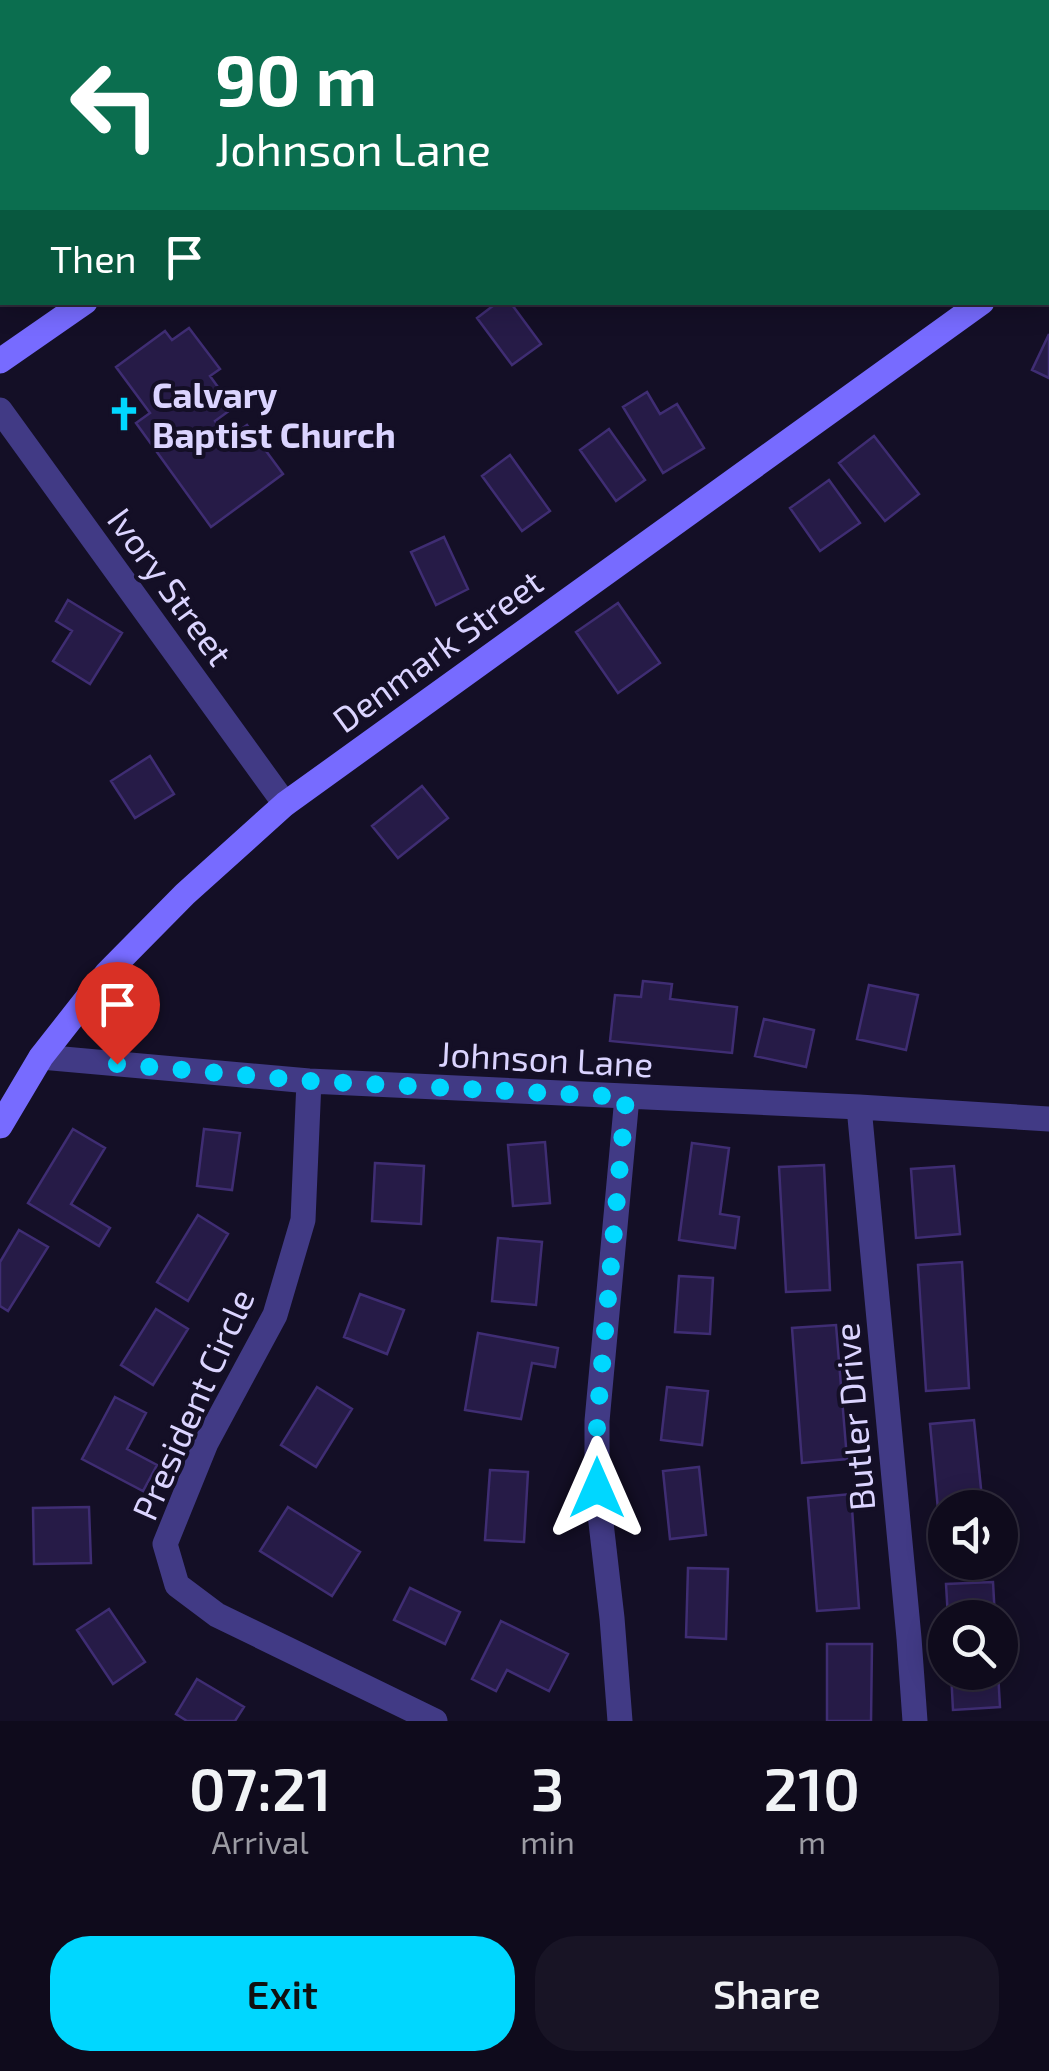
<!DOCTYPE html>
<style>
body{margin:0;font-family:"Exo 2",sans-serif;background:#181425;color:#f1f3f6;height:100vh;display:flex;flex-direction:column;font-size:38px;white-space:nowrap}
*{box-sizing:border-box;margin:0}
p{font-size:32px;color:#9b9ba3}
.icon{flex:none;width:55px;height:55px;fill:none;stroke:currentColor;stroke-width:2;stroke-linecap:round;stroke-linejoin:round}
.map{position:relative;height:1721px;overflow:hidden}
.sheet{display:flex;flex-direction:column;background:#0f0b1c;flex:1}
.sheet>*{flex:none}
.guide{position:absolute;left:0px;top:0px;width:1050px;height:305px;box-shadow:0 5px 25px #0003,0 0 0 2px #2f2b3b;background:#0b6e4f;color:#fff;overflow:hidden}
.buttons{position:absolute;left:928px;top:1490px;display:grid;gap:20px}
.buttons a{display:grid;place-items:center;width:90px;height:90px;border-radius:50%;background:#0f0b1c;box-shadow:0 5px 25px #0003,0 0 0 2px #2f2b3b;font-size:50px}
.pin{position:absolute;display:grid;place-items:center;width:85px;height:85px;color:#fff;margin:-102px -42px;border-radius:50% 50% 50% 0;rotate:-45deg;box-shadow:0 0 10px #0007}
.pin .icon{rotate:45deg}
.me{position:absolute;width:110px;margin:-55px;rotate:0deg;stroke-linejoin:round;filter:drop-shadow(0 0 8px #0008)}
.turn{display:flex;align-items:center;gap:35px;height:210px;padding:0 50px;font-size:45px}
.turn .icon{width:130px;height:130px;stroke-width:2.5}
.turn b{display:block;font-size:70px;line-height:85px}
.then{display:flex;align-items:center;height:95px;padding:0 50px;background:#0003;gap:20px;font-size:38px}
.eta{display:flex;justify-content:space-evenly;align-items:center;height:170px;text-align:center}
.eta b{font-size:60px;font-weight:600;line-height:70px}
.action{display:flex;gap:20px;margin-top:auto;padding:20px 50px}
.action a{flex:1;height:115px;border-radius:40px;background:#00d7ff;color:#111;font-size:40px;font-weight:600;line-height:115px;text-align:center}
.action a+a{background:#181425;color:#f1f3f6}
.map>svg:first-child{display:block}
.building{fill:#261b47;stroke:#3f2d73;stroke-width:2.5}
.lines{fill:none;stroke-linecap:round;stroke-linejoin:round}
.street{stroke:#413a85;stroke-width:25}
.secondary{stroke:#776bff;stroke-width:25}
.route{stroke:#00d7ff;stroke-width:18;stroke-dasharray:0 32.4}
.labels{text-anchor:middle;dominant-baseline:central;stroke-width:8;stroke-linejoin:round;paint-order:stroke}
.poi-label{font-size:35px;font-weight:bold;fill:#dbd4ff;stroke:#140f26;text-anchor:start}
.street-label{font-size:35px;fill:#dbd4ff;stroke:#140f26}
</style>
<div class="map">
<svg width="1049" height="1721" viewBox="0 0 1049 1721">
<rect width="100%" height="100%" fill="#140f26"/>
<path class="building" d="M498 302H510L541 344 512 365 477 318Z
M189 328 220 369 210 376 233 408 215 421 228 438 247 425 283 474 211 527 136 423 150 413 116 367 165 331 172 340Z
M1049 334V378L1032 370Z
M647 392 660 414 677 404 704 448 663 473 623 407Z
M609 429 645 480 616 501 580 450Z
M874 436 919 494 885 521 839 463Z
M510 455 550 511 522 531 482 476Z
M829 480 860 523 820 551 790 508Z
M444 537 468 589 436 605 411 552Z
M68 600 122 633 90 684 53 661 72 631 56 621Z
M618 603 660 663 618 693 576 632Z
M150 756 174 794 135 818 111 781Z
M422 786 448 818 398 858 372 826Z
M643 981 672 984 670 999 737 1007 732 1053 610 1041 615 995 641 997Z
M869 985 918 995 906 1050 857 1039Z
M764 1019 814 1030 806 1067 755 1056Z
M73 1129 105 1148 71 1204 110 1228 99 1246 28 1203Z
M204 1129 240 1133 232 1190 197 1186Z
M545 1142 550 1203 513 1206 508 1145Z
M692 1143 729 1148 720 1214 739 1217 735 1248 679 1240Z
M375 1163 424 1166 421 1224 372 1221Z
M824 1165 830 1290 786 1292 779 1167Z
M954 1166 960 1234 916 1238 911 1169Z
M198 1215 228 1234 188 1301 157 1282Z
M19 1230 48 1247 8 1311 0 1306V1262Z
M498 1238 542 1242 536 1305 492 1301Z
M962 1262 969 1388 926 1391 918 1265Z
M679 1276 713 1278 710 1334 675 1332Z
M360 1294 404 1310 387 1354 344 1337Z
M156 1309 188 1329 153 1385 121 1365Z
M836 1325 847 1459 802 1463 792 1328Z
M478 1333 558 1348 555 1367 532 1363 521 1419 465 1410Z
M317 1387 352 1409 316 1467 281 1445Z
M667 1387 708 1391 702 1445 661 1440Z
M115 1397 146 1413 127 1449 157 1465 143 1491 82 1459Z
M974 1420 983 1508H945V1552H942L930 1424Z
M699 1467 706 1535 670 1539 663 1471Z
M490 1470 528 1472 524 1542 485 1540Z
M851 1494 859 1608 817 1611 808 1498Z
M89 1507 91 1563 34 1564 33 1508Z
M288 1507 360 1552 332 1596 260 1551Z
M688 1568 728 1569 726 1639 686 1637Z
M993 1582 995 1618H948L946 1584Z
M410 1588 460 1612 445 1644 394 1620Z
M109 1609 145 1662 113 1684 77 1630Z
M501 1621 568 1654 549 1691 507 1670 496 1691 472 1679Z
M827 1644H872L871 1721H827Z
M951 1672H998L1000 1707 953 1710Z
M197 1679 244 1707 235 1721H187L176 1714Z"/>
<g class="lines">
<path class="street" d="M0 410 285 804
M41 1057 309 1081 859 1107 1049 1119
M309 1081 303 1220 275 1315 206 1443 165 1544 177 1585 217 1615 435 1721
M859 1107 909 1638 915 1721
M620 1721 612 1618 597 1488V1421L627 1097"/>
<path class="secondary" d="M516 2 520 0
M1048 258 1049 257
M0 361 85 302
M0 1126 41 1057 107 973 185 894 285 804 982 302"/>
</g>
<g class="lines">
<path class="route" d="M117 1064 310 1081 626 1097 597 1421V1488"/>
</g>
<defs>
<g id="church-bare" transform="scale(2.7)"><path d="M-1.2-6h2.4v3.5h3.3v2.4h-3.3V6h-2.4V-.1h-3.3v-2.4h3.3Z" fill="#00d7ff" stroke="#140f26" stroke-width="2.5" paint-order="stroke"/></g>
</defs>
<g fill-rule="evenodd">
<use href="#church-bare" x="124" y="414"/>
</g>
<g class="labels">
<g class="poi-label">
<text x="152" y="394">Calvary<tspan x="152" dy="40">Baptist Church</tspan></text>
</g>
<g class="street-label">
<text transform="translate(171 586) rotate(54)">Ivory Street</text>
<text transform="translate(437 650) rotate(-36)">Denmark Street</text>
<text transform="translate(546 1058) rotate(3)">Johnson Lane</text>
<text transform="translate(192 1404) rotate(-66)">President Circle</text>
<text transform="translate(853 1417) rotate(-95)">Butler Drive</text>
</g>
</g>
</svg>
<div class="buttons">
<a><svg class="icon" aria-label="sound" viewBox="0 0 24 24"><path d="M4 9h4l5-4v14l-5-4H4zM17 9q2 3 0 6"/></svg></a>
<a><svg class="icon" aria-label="search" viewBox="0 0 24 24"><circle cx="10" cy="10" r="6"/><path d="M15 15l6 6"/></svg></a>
</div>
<div class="pin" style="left:117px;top:1064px;background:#d93025"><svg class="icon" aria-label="arrive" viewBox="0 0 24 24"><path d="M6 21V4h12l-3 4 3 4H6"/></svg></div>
<svg class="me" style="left:597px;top:1488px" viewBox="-20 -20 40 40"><path d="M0-17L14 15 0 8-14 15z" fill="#00d7ff" stroke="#fff" stroke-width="4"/></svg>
<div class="guide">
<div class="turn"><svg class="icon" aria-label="left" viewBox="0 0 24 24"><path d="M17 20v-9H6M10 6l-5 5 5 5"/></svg><div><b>90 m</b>Johnson Lane</div></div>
<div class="then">Then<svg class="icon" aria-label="arrive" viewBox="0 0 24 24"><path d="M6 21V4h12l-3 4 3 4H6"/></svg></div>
</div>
</div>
<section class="sheet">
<div class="eta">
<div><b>07:21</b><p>Arrival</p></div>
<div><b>3</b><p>min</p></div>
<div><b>210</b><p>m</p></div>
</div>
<div class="action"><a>Exit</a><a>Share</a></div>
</section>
